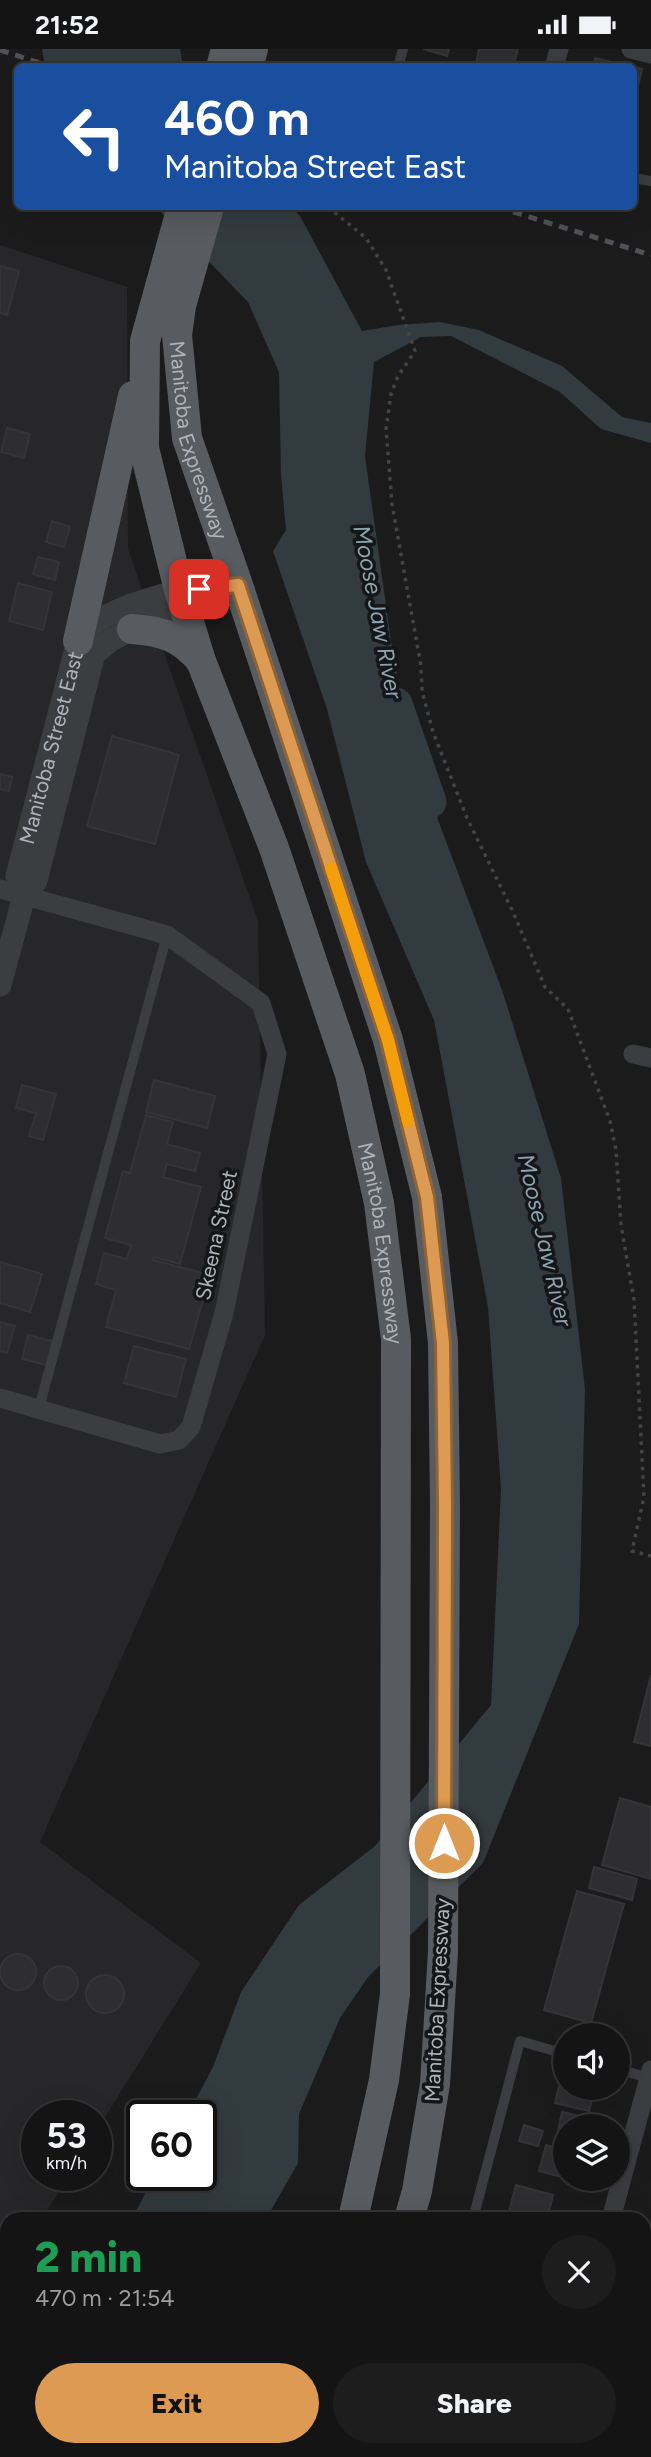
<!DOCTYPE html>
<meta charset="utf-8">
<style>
body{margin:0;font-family:Figtree,sans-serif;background:#1d1d1e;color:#f1f3f6;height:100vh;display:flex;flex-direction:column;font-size:26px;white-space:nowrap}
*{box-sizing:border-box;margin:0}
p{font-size:23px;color:#9d9ea0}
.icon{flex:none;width:38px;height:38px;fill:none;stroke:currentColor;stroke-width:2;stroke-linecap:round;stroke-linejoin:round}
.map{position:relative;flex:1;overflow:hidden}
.side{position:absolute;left:0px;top:2163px;width:651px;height:245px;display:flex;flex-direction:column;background:#141415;border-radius:21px 21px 0 0;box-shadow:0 7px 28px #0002,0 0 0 2px #333334}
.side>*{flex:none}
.guide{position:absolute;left:14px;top:14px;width:623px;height:147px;border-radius:10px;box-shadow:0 7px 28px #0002,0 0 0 2px #333334;background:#1a4fa0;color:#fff;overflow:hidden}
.buttons{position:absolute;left:553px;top:1974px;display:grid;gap:14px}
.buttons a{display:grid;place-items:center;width:77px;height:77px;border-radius:50%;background:#141415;box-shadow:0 7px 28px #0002,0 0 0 2px #333334;font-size:35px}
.speed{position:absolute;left:21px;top:2051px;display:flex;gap:14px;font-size:35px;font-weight:700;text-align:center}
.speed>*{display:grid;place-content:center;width:91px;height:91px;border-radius:50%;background:#141415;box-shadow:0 7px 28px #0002,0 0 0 2px #333334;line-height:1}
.speed small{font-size:18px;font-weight:400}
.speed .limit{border:4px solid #111;border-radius:10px;background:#fff;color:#111}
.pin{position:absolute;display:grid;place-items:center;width:60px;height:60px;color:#fff;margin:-30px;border-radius:14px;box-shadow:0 4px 10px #0006}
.me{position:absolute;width:77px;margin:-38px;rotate:0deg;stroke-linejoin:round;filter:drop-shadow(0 0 5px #0008)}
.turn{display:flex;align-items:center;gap:24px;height:147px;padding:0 35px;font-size:32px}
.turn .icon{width:91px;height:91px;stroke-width:2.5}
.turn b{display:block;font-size:49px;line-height:60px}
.round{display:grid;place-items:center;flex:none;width:74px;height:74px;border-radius:37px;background:#1d1d1e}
.overview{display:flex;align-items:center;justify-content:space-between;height:119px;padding:0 35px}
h1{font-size:42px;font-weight:800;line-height:52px;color:#1e9e55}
.primary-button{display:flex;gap:14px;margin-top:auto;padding:14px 35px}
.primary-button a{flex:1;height:80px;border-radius:42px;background:#dc9a53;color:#111;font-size:28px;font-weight:800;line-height:80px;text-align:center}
.primary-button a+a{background:#1d1d1e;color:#f1f3f6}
.status{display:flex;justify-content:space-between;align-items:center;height:49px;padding:0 35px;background:#141415;direction:ltr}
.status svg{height:19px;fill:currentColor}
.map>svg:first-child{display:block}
.built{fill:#272729}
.water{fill:#323b3f}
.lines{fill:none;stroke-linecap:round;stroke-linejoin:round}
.river{stroke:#323b3f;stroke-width:33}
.building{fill:#2e2e30;stroke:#353538;stroke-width:2}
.path{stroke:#424448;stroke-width:3.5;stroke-dasharray:3.5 5;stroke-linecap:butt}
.service{stroke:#3c3d41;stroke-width:10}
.minor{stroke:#3c3d41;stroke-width:19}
.tertiary{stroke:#3c3d41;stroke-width:23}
.primary{stroke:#585b5f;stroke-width:30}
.rail{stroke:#4f5256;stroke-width:5;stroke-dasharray:9 7;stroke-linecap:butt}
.route-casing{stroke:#8f6436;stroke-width:18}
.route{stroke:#dc9a53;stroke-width:12}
.slow{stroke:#f59e0b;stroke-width:12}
.labels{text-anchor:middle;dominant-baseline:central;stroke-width:7;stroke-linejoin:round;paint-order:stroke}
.street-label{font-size:21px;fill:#afb4ba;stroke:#151617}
.water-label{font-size:23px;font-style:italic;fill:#8ba4b0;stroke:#151617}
</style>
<div class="status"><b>21:52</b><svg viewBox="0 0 49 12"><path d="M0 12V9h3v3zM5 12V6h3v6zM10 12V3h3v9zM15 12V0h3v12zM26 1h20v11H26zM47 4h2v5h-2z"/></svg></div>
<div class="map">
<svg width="651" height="2408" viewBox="0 0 651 2408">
<rect width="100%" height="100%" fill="#1b1b1c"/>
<path class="built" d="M0 196 127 238 128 500 258 872 265 1286 40 1793 201 1914 96 2083V2067H37V2126H69L42 2170H7V2226L0 2237Z"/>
<path class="water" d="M42 0H180L183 17H45Z
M156 158H291L300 167 362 282 398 276 440 273 479 281 562 317 622 368 651 374V394L601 380 560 343 451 287 421 288 374 313 365 407 393 606 411 699 502 941 561 1129 585 1340 579 1575 483 1814 368 1928 340 1969 299 2065 298 2114 266 2170H132L155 2126H201V2067H187L213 2018 241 1943 299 1856 375 1797 491 1656 501 1440 488 1258 434 971 366 813 327 660 273 502 286 481 281 426 279 323 248 253Z
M7 2306V2401H99L92 2408H0V2314Z"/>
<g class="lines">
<path class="river" d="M396 655 430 753"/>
</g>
<path class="building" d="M423 0H449L447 7Z
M479 0H518L513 18H491L476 14Z
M595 9 631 18H593Z
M634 18 642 20 635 51H634Z
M0 217 19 222 7 266 0 264Z
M7 379 30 385 24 409 1 403Z
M52 472 70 478 64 498 46 493Z
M38 508 59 513 55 531 33 525Z
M18 534 52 543 43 581 9 572Z
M112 687 179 706 155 795 87 777Z
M0 725 12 728 9 742 0 740Z
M154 1031 215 1047 207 1079 146 1063Z
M22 1036 56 1045 43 1091 29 1087 36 1064 16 1059Z
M146 1066 173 1073 167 1095 200 1104 195 1122 167 1115 163 1128 201 1138 180 1215 154 1208 153 1211 210 1226 189 1300 106 1278 116 1241 96 1235 104 1204 127 1210 131 1196 105 1189 123 1122 130 1124Z
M0 1213 42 1225 30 1263 0 1254Z
M0 1273 15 1277 7 1304 0 1302Z
M28 1286 56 1293 50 1317 22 1310Z
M134 1297 186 1310 176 1348 124 1334Z
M651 1626V1697L634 1693Z
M620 1749 651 1758V1830L602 1816Z
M594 1818 637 1830 632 1851 589 1839Z
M577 1842 624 1855 591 1974 544 1961Z
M0 1923a18 18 0 1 1 36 0a18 18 0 1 1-36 0Z
M44 1934a17 17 0 1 1 34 0a17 17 0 1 1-34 0Z
M86 1945a19 19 0 1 1 38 0a19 19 0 1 1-38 0Z
M565 2014V2039H595L589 2062 555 2054Z
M562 2063 589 2069 587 2077H565V2094L556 2092Z
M524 2076 543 2082 538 2097 519 2092Z
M546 2096 565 2102V2129L539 2122Z
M516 2136 553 2146 549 2162 566 2167 565 2170H507Z
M646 2224 651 2226V2255L644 2253Z
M644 2260 651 2262V2293L644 2291Z
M421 2401H441L439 2408H419Z
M468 2401H499L497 2408H466Z
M593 2401H621L618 2408Z"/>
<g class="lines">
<path class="path" d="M328 158 366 189 386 221 415 302 398 327 391 345 386 380 392 455 421 617 422 642 433 683 467 769 513 863 545 938 568 960 610 1072 616 1101 621 1176 634 1251 644 1448 632 1502 651 1507"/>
<path class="service" d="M398 18 403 0
M634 129 651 132
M39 1359 167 886
M618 2020 649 2029
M473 2170 520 1992 565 2005
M409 2408 411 2401"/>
<path class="minor" d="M631 0 651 5
M554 18 559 0
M0 840 167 886 261 954 277 1005 224 1264 191 1378 179 1391 160 1395 0 1349
M633 1005 651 1009
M611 2170 651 2021
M546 2408 547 2401"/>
<g class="tertiary">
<path id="s1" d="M24 847 17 827 78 592C83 587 87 580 93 576 113 559 170 542 196 540"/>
<path d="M0 936 24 847 36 832 94 605 111 591 132 580 238 536"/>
</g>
<g class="primary">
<path d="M221 18 226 0"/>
<path d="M248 18 253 0"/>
<path id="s2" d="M182 158 145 292 144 399 179 541 201 612 274 799 350 1025 379 1154 396 1290 395 1945 384 2031 353 2170"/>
<path id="s3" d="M209 158 181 257 177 286 187 389 238 536 388 991 427 1148 443 1294 445 1457 443 1903 435 2035 417 2142 409 2170"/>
<path d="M132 580C162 582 181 588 201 612"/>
<path d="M78 592 133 347"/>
<path d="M290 2408 292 2401"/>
<path d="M344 2408 346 2401"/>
</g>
<path class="rail" d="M0 1 52 18
M498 158 651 206"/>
</g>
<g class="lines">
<g class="route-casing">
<path id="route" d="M199 540 238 536 388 991 427 1148 443 1294 445 1457 444 1794"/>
</g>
<use href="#route" class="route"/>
<path class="slow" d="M331 819 388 991 408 1072"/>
</g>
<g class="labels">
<g class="street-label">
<text stroke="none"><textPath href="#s3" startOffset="240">Manitoba Expressway</textPath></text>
<text stroke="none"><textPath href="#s1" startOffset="154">Manitoba Street East</textPath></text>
<text transform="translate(216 1186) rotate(-78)">Skeena Street</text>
<text stroke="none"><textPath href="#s2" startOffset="1078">Manitoba Expressway</textPath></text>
<text transform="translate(437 1951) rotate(-87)">Manitoba Expressway</text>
</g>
<g class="water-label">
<text transform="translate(378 563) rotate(79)">Moose Jaw River</text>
<text transform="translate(545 1191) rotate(77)">Moose Jaw River</text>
</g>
</g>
</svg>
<div class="buttons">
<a><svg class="icon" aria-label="sound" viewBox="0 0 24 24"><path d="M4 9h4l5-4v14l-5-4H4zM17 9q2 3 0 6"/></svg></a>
<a><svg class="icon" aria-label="layers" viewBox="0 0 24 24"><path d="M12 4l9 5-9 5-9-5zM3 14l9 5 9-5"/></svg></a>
</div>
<div class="speed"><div>53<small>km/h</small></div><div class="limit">60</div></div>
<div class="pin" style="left:199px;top:540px;background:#d93025"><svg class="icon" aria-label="arrive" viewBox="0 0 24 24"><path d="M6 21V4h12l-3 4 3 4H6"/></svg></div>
<svg class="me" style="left:444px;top:1794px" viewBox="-20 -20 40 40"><circle r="17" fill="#dc9a53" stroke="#fff" stroke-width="3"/><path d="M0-11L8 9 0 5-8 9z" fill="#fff"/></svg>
<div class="guide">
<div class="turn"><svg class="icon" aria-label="left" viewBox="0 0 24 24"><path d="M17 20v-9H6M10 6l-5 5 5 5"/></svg><div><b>460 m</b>Manitoba Street East</div></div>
</div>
<section class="side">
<div class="overview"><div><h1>2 min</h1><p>470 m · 21:54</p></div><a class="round"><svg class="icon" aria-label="close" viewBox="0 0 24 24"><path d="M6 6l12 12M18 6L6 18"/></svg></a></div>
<div class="primary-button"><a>Exit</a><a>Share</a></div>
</section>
</div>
